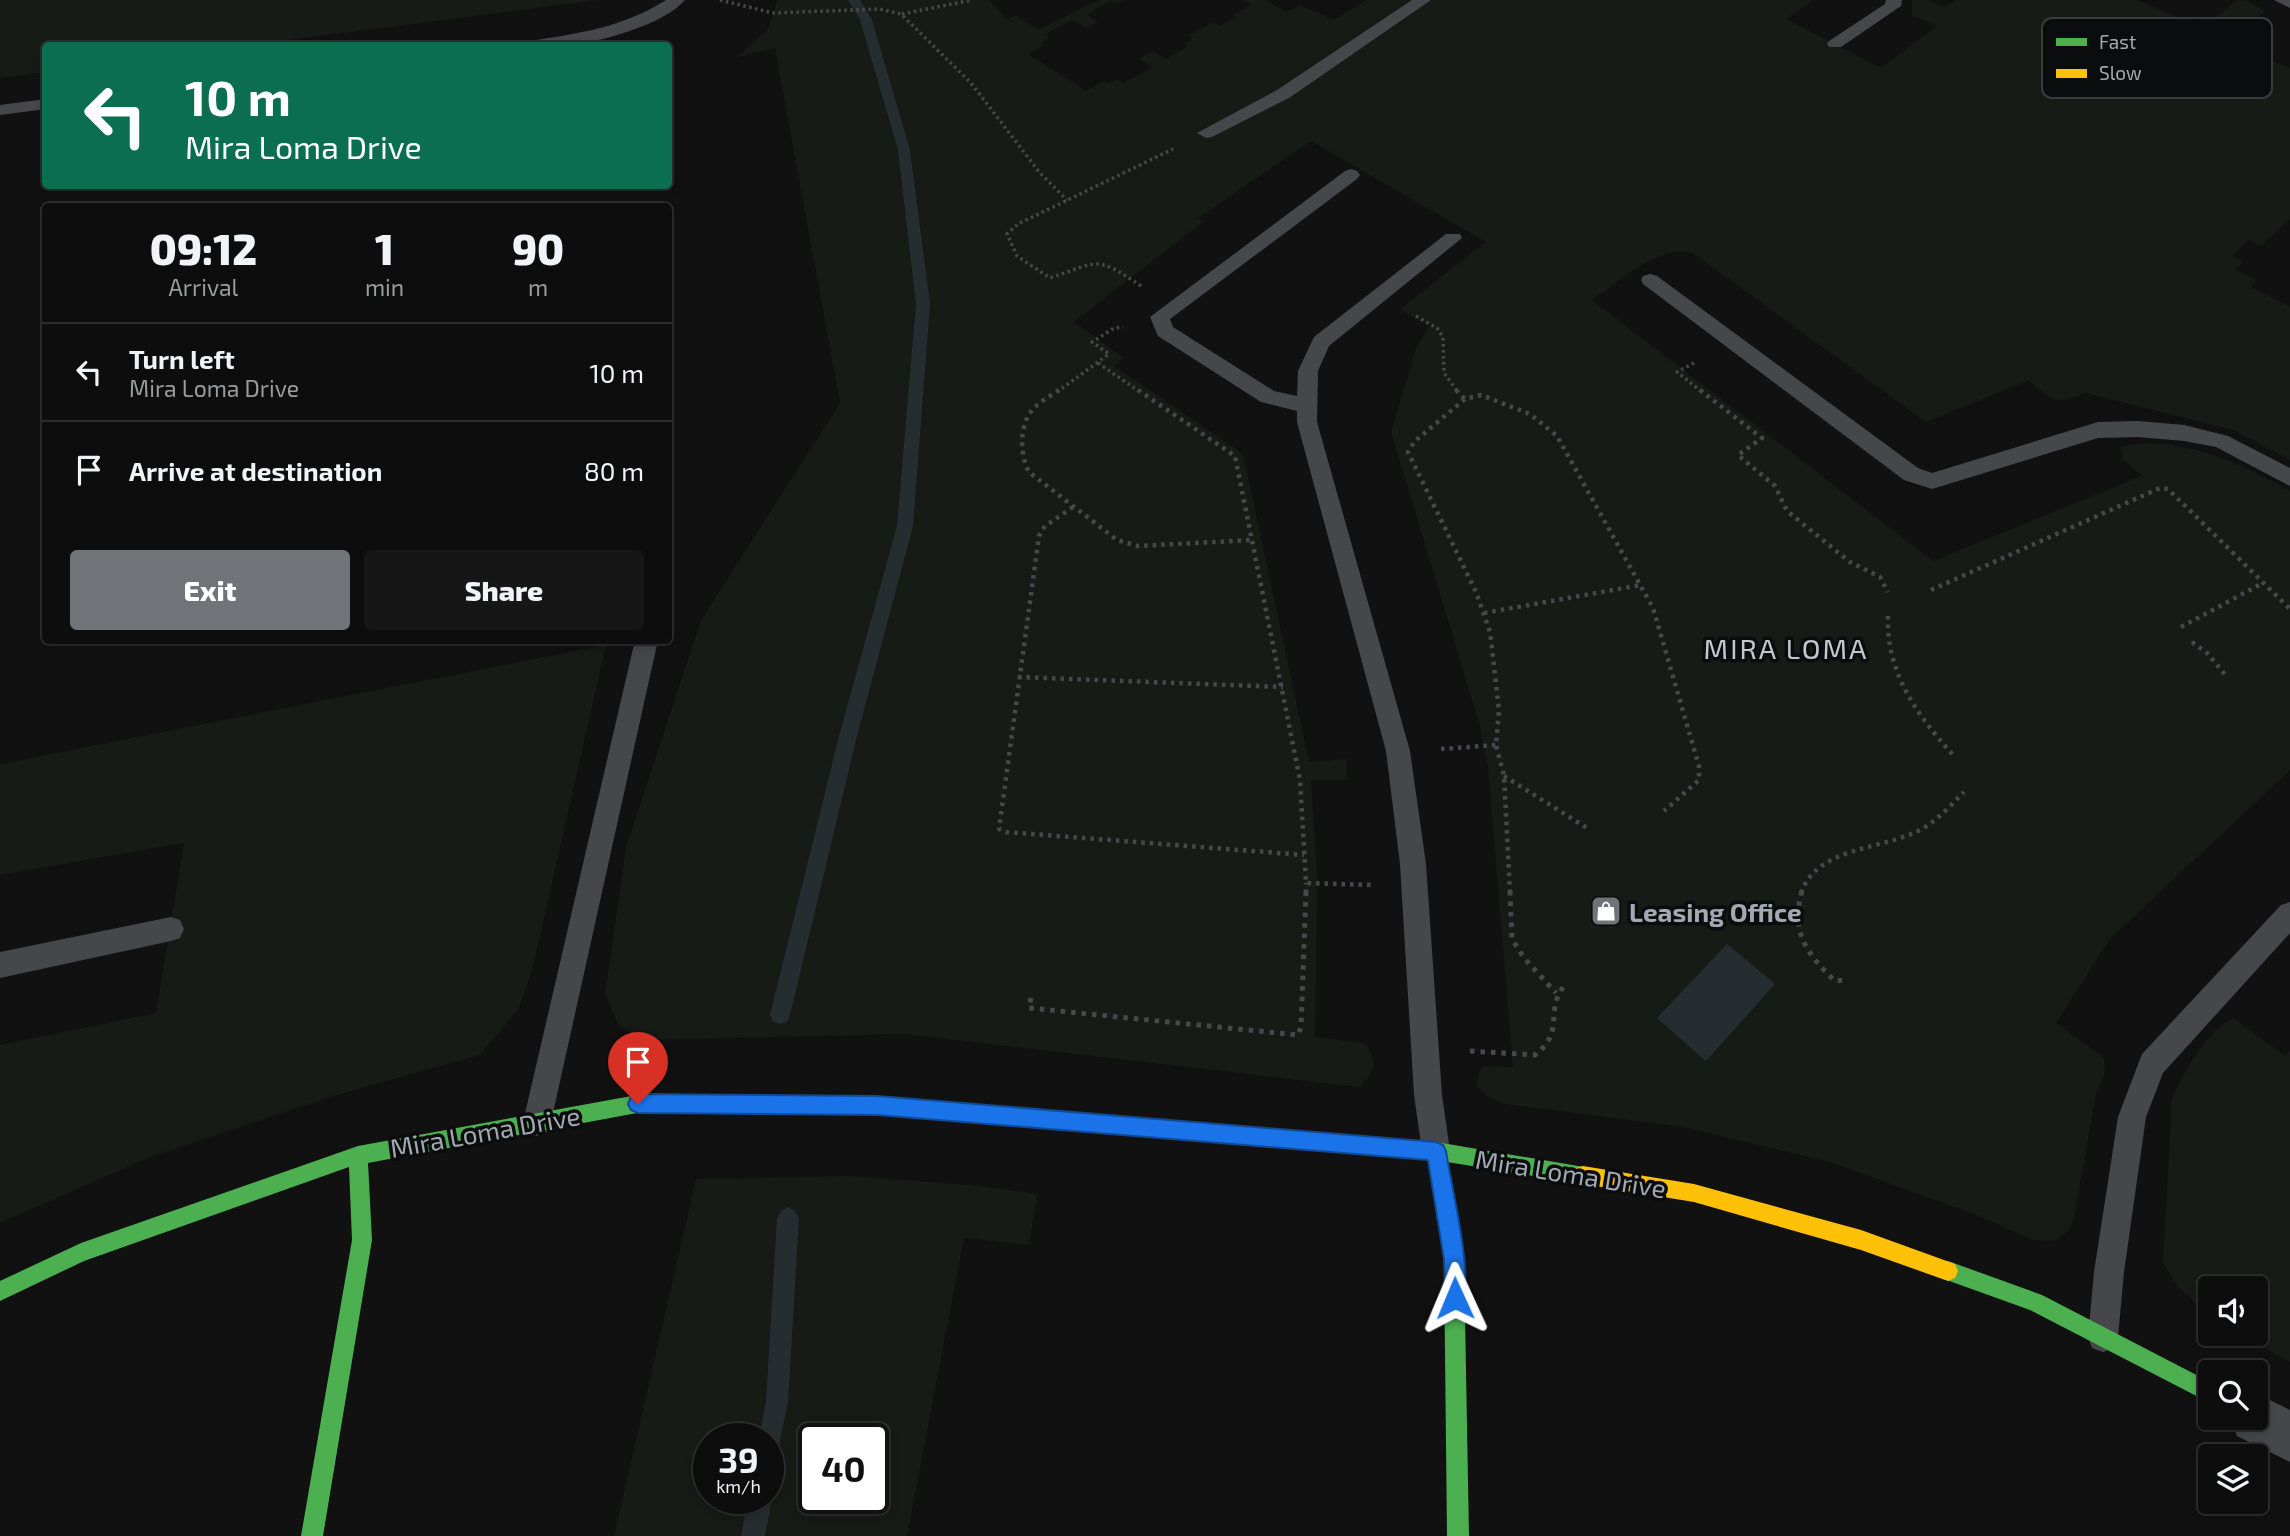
<!DOCTYPE html>
<style>
body{margin:0;font-family:"Exo 2",sans-serif;background:#161616;color:#f1f3f6;height:100vh;display:flex;flex-direction:column;font-size:26px;white-space:nowrap}
*{box-sizing:border-box;margin:0}
p{font-size:23px;color:#9a9c9d}
.icon{flex:none;width:38px;height:38px;fill:none;stroke:currentColor;stroke-width:2;stroke-linecap:round;stroke-linejoin:round}
.map{position:relative;flex:1;overflow:hidden}
.drawer{position:absolute;left:42px;top:203px;width:630px;height:441px;display:flex;flex-direction:column;background:#0d0d0d;border-radius:7px;box-shadow:0 4px 10px #0003,0 0 0 2px #2d2d2e}
.drawer>*{flex:none}
.banner{position:absolute;left:42px;top:42px;width:630px;height:147px;border-radius:7px;box-shadow:0 4px 10px #0003,0 0 0 2px #2d2d2e;background:#0b6e4f;color:#fff;overflow:hidden}
.buttons{position:absolute;left:2198px;top:1276px;display:grid;gap:14px}
.buttons a{display:grid;place-items:center;width:70px;height:70px;border-radius:7px;background:#0d0d0d;box-shadow:0 4px 10px #0003,0 0 0 2px #2d2d2e;font-size:35px}
.speed{position:absolute;left:693px;top:1423px;display:flex;gap:14px;font-size:35px;font-weight:700;text-align:center}
.speed>*{display:grid;place-content:center;width:91px;height:91px;border-radius:50%;background:#0d0d0d;box-shadow:0 4px 10px #0003,0 0 0 2px #2d2d2e;line-height:1}
.speed small{font-size:18px;font-weight:400}
.speed .limit{border:4px solid #111;border-radius:10px;background:#fff;color:#111}
.pin{position:absolute;display:grid;place-items:center;width:60px;height:60px;color:#fff;margin:-72px -30px;border-radius:50% 50% 50% 0;rotate:-45deg;box-shadow:0 0 7px #0007}
.pin .icon{rotate:45deg}
.me{position:absolute;width:77px;margin:-38px;rotate:359deg;stroke-linejoin:round;filter:drop-shadow(0 0 5px #0008)}
.turn{display:flex;align-items:center;gap:24px;height:147px;padding:0 28px;font-size:32px}
.turn .icon{width:91px;height:91px;stroke-width:2.5}
.turn b{display:block;font-size:49px;line-height:60px}
.eta{display:flex;justify-content:space-evenly;align-items:center;height:119px;text-align:center}
.eta b{font-size:42px;font-weight:800;line-height:49px}
.cta{display:flex;gap:14px;margin-top:auto;padding:14px 28px}
.cta a{flex:1;height:80px;border-radius:7px;background:#707479;color:#fff;font-size:28px;font-weight:800;line-height:80px;text-align:center}
.cta a+a{background:#161616;color:#f1f3f6}
ul{padding:0;list-style:none}
li{display:flex;align-items:center;gap:21px;height:98px;padding:0 28px;border-top:2px solid #2d2d2e}
li div{flex:1}
li b{display:block;font-size:26px}
li em{font-style:normal}
.map>svg:first-child{display:block}
.green{fill:#161b16;fill-rule:evenodd}
.water{fill:#262d31}
.lines{fill:none;stroke-linecap:round;stroke-linejoin:round}
.stream{fill:#262d31;fill-rule:evenodd}
.path-far2{stroke:#47484b;stroke-width:3.5;stroke-dasharray:2.5 3.5;stroke-linecap:butt}
.path-far1{stroke:#47484b;stroke-width:4.5;stroke-dasharray:3.5 5;stroke-linecap:butt}
.path{stroke:#47484b;stroke-width:5;stroke-dasharray:4.5 6;stroke-linecap:butt}
.lane{fill:#45474a;fill-rule:evenodd}
.street{fill:#45474a;fill-rule:evenodd}
.fast{fill:#4caf50;fill-rule:evenodd}
.slow{fill:#ffc107;fill-rule:evenodd}
.route{fill:#1a73e8;stroke:#114b97;stroke-width:2}
.labels{text-anchor:middle;dominant-baseline:central;stroke-width:7;stroke-linejoin:round;paint-order:stroke}
.poi-label{font-size:26px;font-weight:bold;fill:#a3a9b1;stroke:#0b0c0d;text-anchor:start}
.street-label{font-size:26px;fill:#a3a9b1;stroke:#0b0c0d}
.neighbourhood-label{font-size:28px;letter-spacing:2px;fill:#c3c8ce;stroke:#0b0c0d}
.key{fill:#0b0c0d;stroke:#393b3e;stroke-width:2}
.key-label{font-size:19px;fill:#a3a9b1}
</style>
<div class="map">
<svg width="2290" height="1536" viewBox="0 0 2290 1536">
<rect width="100%" height="100%" fill="#111"/>
<path class="green" d="M0 0H599L250 45 46 46 45 72 0 78Z
M777 0H990L1007 20 1015 15 1038 30 1099 0H1123L1116 4 1111 1 1087 14 1098 22 1086 28 1072 20 1046 34 1050 37 1041 43 1045 45 1028 54 1086 91 1104 81 1108 84 1117 79 1123 83 1152 68 1139 59 1153 51 1166 59 1188 46 1184 43 1193 38 1189 35 1213 22 1220 26 1236 17 1233 15 1251 5 1244 0H1265L1287 12 1300 5 1334 20 1366 0H1813L1786 19 1881 68 1937 26 1912 15V0H1927L1945 7 1956 0H2137L2191 23 2198 16 2211 21 2237 0H2245L2265 11 2250 24 2256 28 2246 37 2259 43 2251 52 2290 68V219L2261 246 2249 239 2232 256 2243 262 2236 270 2257 280 2251 287 2290 307V460L2234 430 2086 393C2056 405 2052 402 2029 380L1926 422 1693 253C1662 242 1618 283 1592 300L1933 561 2142 476 2123 459 2121 447C2173 433 2245 464 2290 491V770L2110 939 2056 1023 2104 1058 2105 1072 2096 1094 2074 1218 2069 1230 2055 1241 2033 1240 1977 1215 1830 1162 1683 1127 1505 1104 1486 1096 1477 1086 1479 1072 1484 1066 1513 1067 1488 767 1480 726 1391 432 1416 349 1429 326 1400 309 1486 242 1311 141 1198 218 1203 222 1074 322 1124 358 1114 366 1238 450 1244 458 1309 762 1347 759V780H1311L1317 876 1315 1037 1364 1043C1378 1060 1376 1073 1359 1087L904 1034 638 1040 618 1024 605 994 626 848 701 620 840 403 775 48 736 58 769 28Z
M606 645 533 967 519 1008 480 1055 336 1095 150 1157 0 1223V1045L156 1013 184 843 0 875V764Z
M2233 1018 2285 1056 2290 1051V1362L2239 1334H2256V1288H2210V1317L2178 1287 2163 1263 2172 1098C2183 1073 2209 1028 2233 1018Z
M848 1176 972 1185 1037 1194 1029 1245 964 1238 907 1536H614L696 1179ZM709 1438H768V1498H709ZM814 1438H873V1498H814Z"/>
<path class="water" d="M1727 944 1775 984 1706 1061 1657 1018Z"/>
<g class="lines">
<path class="stream" d="M848 0H860L872 20 910 150 930 304 913 526 857 736 790 1015 787 1022 780 1024 773 1022 770 1015 839 736 897 526 916 304 898 150 860 20Z
M788 1207 795 1211 799 1218 788 1402 776 1460 768 1463V1438H759L766 1402 777 1218 781 1211Z
M768 1490 772 1498 765 1536H741L748 1498H768Z"/>
<path class="path-far2" d="M720 0 773 13 880 9 901 14 971 83 1040 173 1067 200
M902 14 972 0
M1141 286C1095 255 1101 261 1050 278L1017 256 1007 234 1018 224 1173 149
M1416 316 1437 328 1443 337 1444 373 1458 392
M1098 363 1140 392
M1694 363 1677 372 1702 392
M1057 392 1109 354 1092 342 1114 328 1123 327"/>
<path class="path-far1" d="M1059 390C1051 395 1042 401 1035 407 1019 422 1019 454 1029 472L1117 540 1138 546 1252 540
M1138 390 1235 456 1300 780 1306 883 1372 885
M1456 390 1465 399
M1700 390 1762 438 1738 455 1775 486 1787 511 1850 562 1880 577 1888 592
M1073 507 1045 526 1039 536 999 829 1006 832 1304 855
M1931 590 2160 488 2168 489 2290 609
M1484 613 1641 585
M1888 616C1886 673 1917 715 1954 756
M2181 627 2263 583
M2192 642 2207 653 2227 677
M1018 677 1283 687
M1441 749 1496 745
M1504 776 1587 828
M1306 893V883
M1510 893 1504 776 1496 745 1499 710 1490 632 1476 592 1408 452 1415 441 1465 399 1481 395 1530 414 1557 436 1653 608 1699 766V780L1664 811
M1801 893C1817 847 1880 850 1918 831 1936 822 1950 806 1964 792"/>
<path class="path" d="M1510 891 1512 939 1524 958 1556 993
M1802 891C1790 932 1807 954 1835 981L1846 980
M1031 998 1029 1008 1298 1035 1301 1027 1306 891
M1470 1051 1535 1055C1566 1031 1544 1012 1564 986"/>
<path class="lane" d="M666 0H685C664 25 597 43 565 46 550 47 536 46 521 46L529 41C577 34 624 27 666 0Z
M1412 0H1431L1289 98 1212 137 1206 138 1197 133 1277 90Z
M1886 0H1902L1901 6 1841 47H1829L1827 44 1829 41 1885 4Z
M2274 0H2290V8Z
M46 99V109L0 115V105Z
M1351 169 1357 171 1360 175 1357 179 1170 319 1173 327 1274 391 1297 396 1298 371 1314 337 1446 234H1460L1462 238 1329 346 1318 371 1317 422 1410 751 1426 864 1442 1095 1450 1151 1446 1161 1436 1165 1426 1161 1422 1151 1414 1095 1400 864 1386 751 1297 422V411L1261 402 1158 336 1150 317 1345 171Z
M1650 274 1657 276 1918 468 1932 473 2098 422 2138 421 2184 425 2228 436 2290 468V486L2216 447 2184 441 2138 437 2098 438 1932 489 1904 480 1643 284 1641 280 1643 276Z
M635 640H658L551 1122 547 1132 537 1136 527 1132 523 1122Z
M2290 902V933L2163 1073 2146 1117 2124 1272 2118 1337 2114 1348 2103 1352 2092 1348 2088 1337 2094 1272 2118 1117 2142 1054 2281 905Z
M171 917 180 920 184 929 180 938 171 941 0 978V952Z"/>
<path class="street" d="M2256 1393 2290 1410V1462L2237 1436 2230 1418H2256Z"/>
<path class="fast" d="M637 1095H755L761 1098 764 1104 761 1110 755 1113H637L368 1163 372 1240 323 1536H301L352 1240 349 1167 84 1261 0 1301V1281L81 1243 358 1146Z
M1032 1109 1436 1142 1590 1168 1592 1175 1590 1182 1583 1184 1447 1162 1464 1260 1469 1536H1447L1444 1260 1428 1160 1032 1127 1026 1124 1023 1118 1026 1112Z
M1948 1261 2042 1295 2210 1382V1403L2030 1310 1941 1278 1938 1271 1941 1264Z"/>
<path class="slow" d="M755 1095 878 1096 1032 1109 1038 1112 1041 1118 1038 1124 1032 1127 878 1114 755 1113 749 1110 746 1104 749 1098Z
M1583 1166 1694 1184 1861 1230 1955 1264 1958 1271 1955 1278 1948 1281 1861 1250 1694 1202 1583 1184 1576 1182 1574 1175 1576 1168Z"/>
</g>
<path class="route" d="M638 1094 878 1096 1436 1142 1443 1145 1446 1151C1451 1186 1474 1276 1462 1305L1455 1308 1448 1305 1445 1298 1444 1259 1428 1160 878 1115 638 1113 631 1110 628 1104 631 1097Z"/>
<defs>
<g id="shop-square" transform="scale(1.575)"><rect x="-9" y="-9" width="18" height="18" rx="4" fill="#707479" stroke="#0b0c0d"/><path d="M-5-2.5h2.3a2.7 3.5 0 0 1 5.4 0H5L5.5 6h-11ZM-1.5-2.5h3a1.5 2.3 0 0 0-3 0Z" fill="#fff"/></g>
</defs>
<g fill-rule="evenodd">
<use href="#shop-square" x="1606" y="911"/>
</g>
<g class="labels">
<g class="poi-label">
<text x="1629" y="911">Leasing Office</text>
</g>
<g class="street-label">
<text transform="translate(485 1131) rotate(-10)">Mira Loma Drive</text>
<text transform="translate(1571 1173) rotate(9)">Mira Loma Drive</text>
</g>
<g class="neighbourhood-label">
<text x="1786" y="648">MIRA LOMA</text>
</g>
</g>
<rect x="2042" y="18" width="230" height="80" rx="10" class="key"/>
<rect x="2056" y="38" width="31" height="8" fill="#4caf50"/>
<rect x="2056" y="69" width="31" height="9" fill="#ffc107"/>
<g class="key-label">
<text x="2099" y="49">Fast</text>
<text x="2099" y="80">Slow</text>
</g>
</svg>
<div class="buttons">
<a><svg class="icon" aria-label="sound" viewBox="0 0 24 24"><path d="M4 9h4l5-4v14l-5-4H4zM17 9q2 3 0 6"/></svg></a>
<a><svg class="icon" aria-label="search" viewBox="0 0 24 24"><circle cx="10" cy="10" r="6"/><path d="M15 15l6 6"/></svg></a>
<a><svg class="icon" aria-label="layers" viewBox="0 0 24 24"><path d="M12 4l9 5-9 5-9-5zM3 14l9 5 9-5"/></svg></a>
</div>
<div class="speed"><div>39<small>km/h</small></div><div class="limit">40</div></div>
<div class="pin" style="left:638px;top:1104px;background:#d93025"><svg class="icon" aria-label="arrive" viewBox="0 0 24 24"><path d="M6 21V4h12l-3 4 3 4H6"/></svg></div>
<svg class="me" style="left:1455px;top:1298px" viewBox="-20 -20 40 40"><path d="M0-17L14 15 0 8-14 15z" fill="#1a73e8" stroke="#fff" stroke-width="4"/></svg>
<div class="banner">
<div class="turn"><svg class="icon" aria-label="left" viewBox="0 0 24 24"><path d="M17 20v-9H6M10 6l-5 5 5 5"/></svg><div><b>10 m</b>Mira Loma Drive</div></div>
</div>
<section class="drawer">
<div class="eta">
<div><b>09:12</b><p>Arrival</p></div>
<div><b>1</b><p>min</p></div>
<div><b>90</b><p>m</p></div>
</div>
<ul>
<li><svg class="icon" aria-label="left" viewBox="0 0 24 24"><path d="M17 20v-9H6M10 6l-5 5 5 5"/></svg><div><b>Turn left</b><p>Mira Loma Drive</p></div><em>10 m</em></li>
<li><svg class="icon" aria-label="arrive" viewBox="0 0 24 24"><path d="M6 21V4h12l-3 4 3 4H6"/></svg><div><b>Arrive at destination</b></div><em>80 m</em></li>
</ul>
<div class="cta"><a>Exit</a><a>Share</a></div>
</section>
</div>
